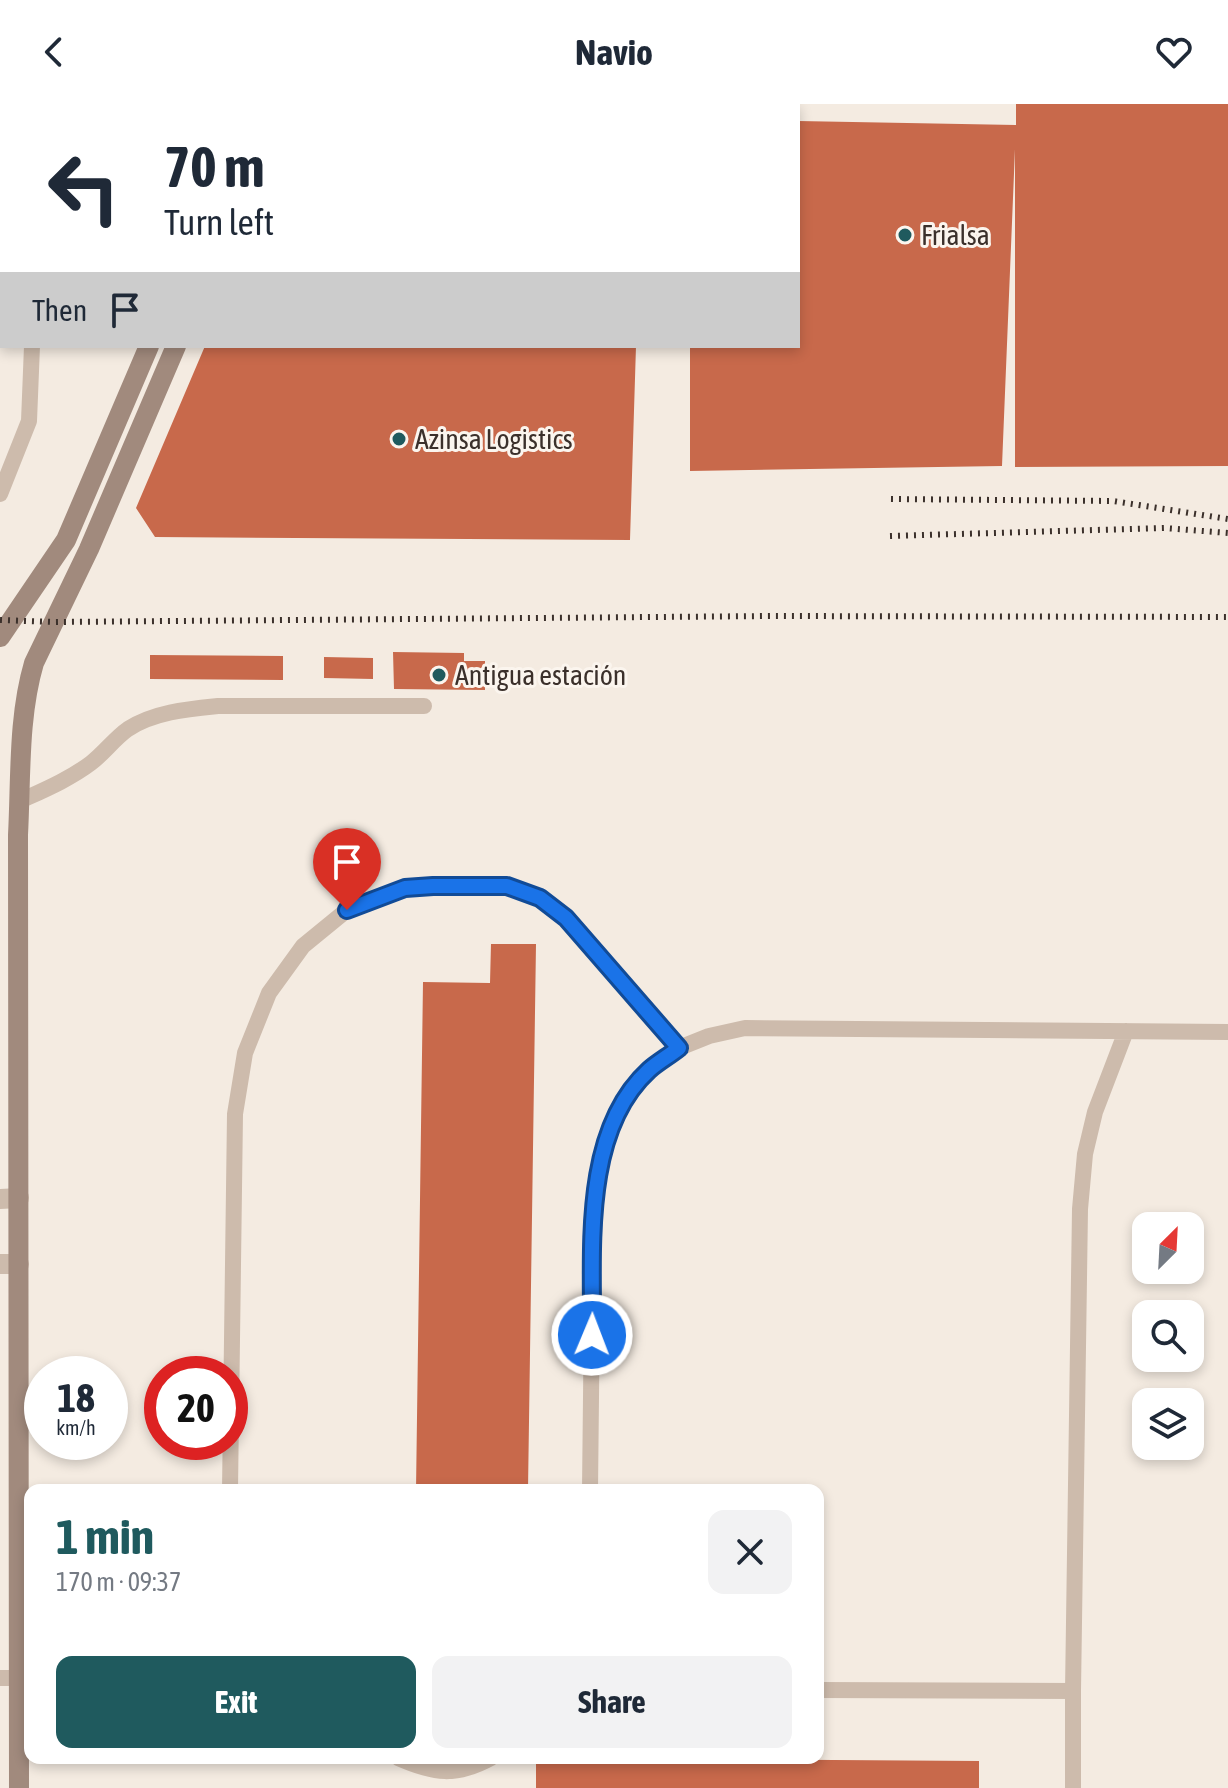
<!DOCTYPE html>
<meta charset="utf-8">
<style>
body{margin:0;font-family:"Asap Condensed",sans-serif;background:#f2f2f3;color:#1f2937;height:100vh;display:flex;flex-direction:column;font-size:30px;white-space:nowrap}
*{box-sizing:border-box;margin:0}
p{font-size:26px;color:#747a83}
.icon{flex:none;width:44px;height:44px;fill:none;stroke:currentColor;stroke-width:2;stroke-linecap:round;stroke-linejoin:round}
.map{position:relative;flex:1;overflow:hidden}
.details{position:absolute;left:24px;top:1380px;width:800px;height:280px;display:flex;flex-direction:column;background:#fff;border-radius:16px;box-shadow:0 4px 12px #0003}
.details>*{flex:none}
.guide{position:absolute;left:0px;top:0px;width:800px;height:244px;box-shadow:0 4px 12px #0003;background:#fff;color:#1f2937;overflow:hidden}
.needle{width:52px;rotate:24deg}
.buttons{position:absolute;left:1132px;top:1108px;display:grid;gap:16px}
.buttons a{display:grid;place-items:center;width:72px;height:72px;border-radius:16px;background:#fff;box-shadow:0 4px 12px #0003;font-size:40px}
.speed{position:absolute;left:24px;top:1252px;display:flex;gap:16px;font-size:40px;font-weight:700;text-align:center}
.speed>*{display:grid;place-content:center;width:104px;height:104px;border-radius:50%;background:#fff;box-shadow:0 4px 12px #0003;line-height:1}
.speed small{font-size:20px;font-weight:400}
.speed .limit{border:12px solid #d22;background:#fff;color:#111}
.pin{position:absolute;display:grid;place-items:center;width:68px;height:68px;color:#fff;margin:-82px -34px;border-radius:50% 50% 50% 0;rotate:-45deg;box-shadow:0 0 8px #0007}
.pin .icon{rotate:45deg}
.me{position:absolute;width:88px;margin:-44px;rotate:1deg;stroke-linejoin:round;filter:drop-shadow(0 0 6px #0008)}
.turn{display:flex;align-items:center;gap:28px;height:168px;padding:0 32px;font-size:36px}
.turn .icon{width:104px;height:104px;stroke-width:2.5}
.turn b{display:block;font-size:56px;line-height:68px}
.then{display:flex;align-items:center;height:76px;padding:0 32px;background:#0003;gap:16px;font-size:30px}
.round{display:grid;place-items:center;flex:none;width:84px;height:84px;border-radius:16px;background:#f2f2f3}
.headline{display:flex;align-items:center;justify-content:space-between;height:136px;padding:0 32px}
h1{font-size:48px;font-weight:700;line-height:60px;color:#1f5a5e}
.primary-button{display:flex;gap:16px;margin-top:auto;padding:16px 32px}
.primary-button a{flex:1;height:92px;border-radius:16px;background:#1f5a5e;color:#fff;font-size:32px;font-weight:700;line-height:92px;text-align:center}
.primary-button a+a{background:#f2f2f3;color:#1f2937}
header{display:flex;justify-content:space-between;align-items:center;height:104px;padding:0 32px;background:#fff;font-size:36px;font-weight:700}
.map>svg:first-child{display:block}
.building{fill:#c8694b}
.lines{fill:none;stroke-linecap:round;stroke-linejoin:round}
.lane{stroke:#cdbbac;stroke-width:16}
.street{stroke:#cdbbac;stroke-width:20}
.secondary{stroke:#a18a7d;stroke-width:20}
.rail{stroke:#3b302b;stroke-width:6;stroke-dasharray:2 6;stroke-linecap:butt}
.route-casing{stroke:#114b97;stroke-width:20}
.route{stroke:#1a73e8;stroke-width:14}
.poi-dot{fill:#1f5a5e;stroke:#fbf5ee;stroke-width:3}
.labels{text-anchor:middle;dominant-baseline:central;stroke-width:6;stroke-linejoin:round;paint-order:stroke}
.poi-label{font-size:28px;fill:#3b302b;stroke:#fbf5ee;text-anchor:start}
</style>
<header><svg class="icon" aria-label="back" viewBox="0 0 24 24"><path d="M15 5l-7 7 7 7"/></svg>Navio<svg class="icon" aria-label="heart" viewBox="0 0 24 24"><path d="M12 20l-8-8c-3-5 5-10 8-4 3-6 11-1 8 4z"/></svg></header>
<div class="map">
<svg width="1228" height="1684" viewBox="0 0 1228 1684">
<rect width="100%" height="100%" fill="#f4ebe1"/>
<path class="building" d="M1016 0H1228V362L1015 363V45L1002 362 690 367V242H798V17L1016 21Z
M205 242H636L630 436 155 433 136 404Z
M393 548 464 549V557H485V586L394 585Z
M150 551 283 552V576L150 575Z
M324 553 373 554V575L324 574Z
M491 840H536L528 1386H416L423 878 490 879Z
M536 1654 979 1657V1684H536Z"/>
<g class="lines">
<path class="lane" d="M37 2V0
M662 2V0
M0 144H2
M0 390 29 317 32 242
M20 697C44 686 70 675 91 659 104 649 115 634 128 625 154 608 188 605 218 602H424
M230 1386 235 1010 245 949 269 889 303 842 347 806 405 784 462 780 507 782 540 794 566 814 679 944
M590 1386 593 1108 601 1051 619 1005 647 968 679 944 709 932 745 924 1228 928
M0 1574H30
M818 1586 1073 1587V1684
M1073 1587 1080 1105 1085 1050 1095 1008 1126 927
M398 1654C434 1670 456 1673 491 1654"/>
<path class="street" d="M0 1095 19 1094
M0 1160H19"/>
<path class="secondary" d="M249 2 250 0
M278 2 279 0
M0 533 66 436 149 242
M19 1684 18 731C21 674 18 613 34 559L89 445 176 242"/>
<path class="rail" d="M891 395 1113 397 1228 415
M890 432 1164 424 1228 429
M0 516 54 518 773 512 1228 513"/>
</g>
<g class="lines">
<g class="route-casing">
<path id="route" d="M347 806 405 784 433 782H507L540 794 566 814 679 944C669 952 658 958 649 966 581 1028 593 1148 592 1231"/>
</g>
<use href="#route" class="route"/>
</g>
<g class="poi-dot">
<circle cx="905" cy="131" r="8"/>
<circle cx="399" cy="335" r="8"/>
<circle cx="439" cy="571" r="8"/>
</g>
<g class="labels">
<g class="poi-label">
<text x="921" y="131">Frialsa</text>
<text x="415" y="335">Azinsa Logistics</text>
<text x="455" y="571">Antigua estación</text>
</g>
</g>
</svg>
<div class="buttons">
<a><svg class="needle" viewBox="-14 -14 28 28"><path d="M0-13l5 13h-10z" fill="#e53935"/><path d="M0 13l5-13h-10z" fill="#747a83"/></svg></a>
<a><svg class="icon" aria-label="search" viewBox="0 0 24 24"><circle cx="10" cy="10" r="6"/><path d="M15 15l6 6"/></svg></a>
<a><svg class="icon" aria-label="layers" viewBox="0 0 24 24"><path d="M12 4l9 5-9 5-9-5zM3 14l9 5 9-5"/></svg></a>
</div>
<div class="speed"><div>18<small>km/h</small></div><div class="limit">20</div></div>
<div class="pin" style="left:347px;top:806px;background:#d93025"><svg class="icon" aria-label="arrive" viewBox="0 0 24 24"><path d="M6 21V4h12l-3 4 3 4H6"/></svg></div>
<svg class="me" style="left:592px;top:1231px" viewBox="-20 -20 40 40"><circle r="17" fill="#1a73e8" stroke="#fff" stroke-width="3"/><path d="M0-11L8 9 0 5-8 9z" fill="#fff"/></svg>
<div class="guide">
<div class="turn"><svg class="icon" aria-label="left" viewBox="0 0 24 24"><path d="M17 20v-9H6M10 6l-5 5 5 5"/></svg><div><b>70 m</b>Turn left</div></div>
<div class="then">Then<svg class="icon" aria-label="arrive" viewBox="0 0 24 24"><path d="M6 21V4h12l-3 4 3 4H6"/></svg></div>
</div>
<section class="details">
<div class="headline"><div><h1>1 min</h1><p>170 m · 09:37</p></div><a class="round"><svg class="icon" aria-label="close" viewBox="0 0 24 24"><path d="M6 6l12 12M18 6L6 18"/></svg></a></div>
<div class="primary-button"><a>Exit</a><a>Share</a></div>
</section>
</div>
